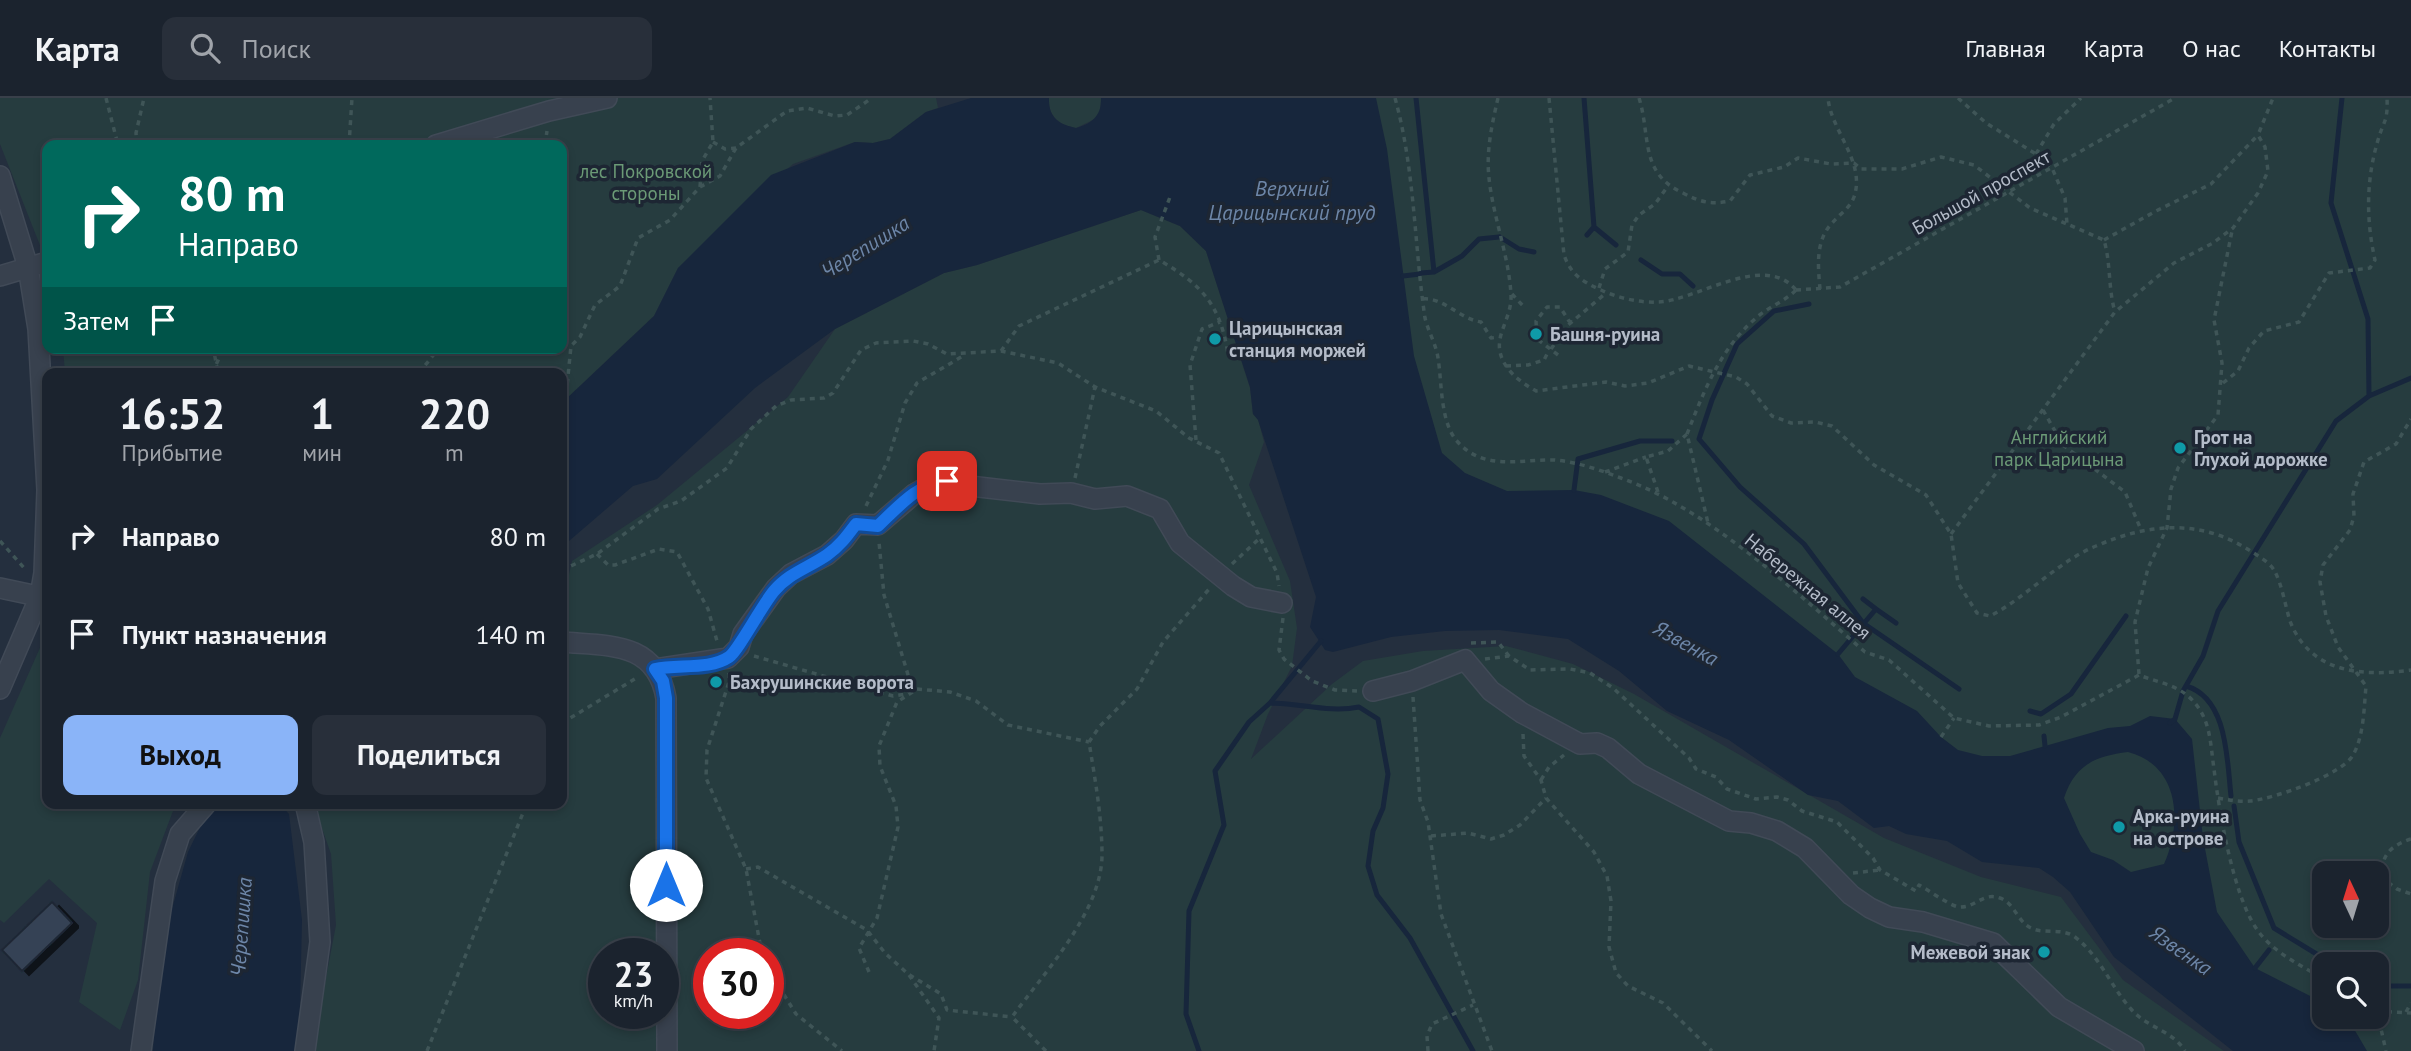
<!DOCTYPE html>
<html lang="ru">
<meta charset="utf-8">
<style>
body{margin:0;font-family:"PT Sans",sans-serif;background:#282f3a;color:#f1f3f6;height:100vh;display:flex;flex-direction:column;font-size:26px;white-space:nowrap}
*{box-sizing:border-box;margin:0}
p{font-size:23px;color:#a0a4aa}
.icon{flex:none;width:38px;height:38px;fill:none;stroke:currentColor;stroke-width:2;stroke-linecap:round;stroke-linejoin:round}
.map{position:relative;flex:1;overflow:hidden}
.sheet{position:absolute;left:42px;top:270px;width:525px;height:441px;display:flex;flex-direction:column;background:#1b232e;border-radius:14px;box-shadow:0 4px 10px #0003,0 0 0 2px #39404a}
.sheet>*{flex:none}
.banner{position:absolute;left:42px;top:42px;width:525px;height:214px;border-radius:14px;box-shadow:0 4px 10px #0003,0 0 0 2px #39404a;background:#00695c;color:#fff;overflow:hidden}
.needle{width:46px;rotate:356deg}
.tools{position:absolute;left:2312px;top:763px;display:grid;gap:14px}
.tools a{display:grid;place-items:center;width:77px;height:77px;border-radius:14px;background:#1b232e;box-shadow:0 4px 10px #0003,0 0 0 2px #39404a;font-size:35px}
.speed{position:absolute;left:588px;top:840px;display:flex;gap:14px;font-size:35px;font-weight:700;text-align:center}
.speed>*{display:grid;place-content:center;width:91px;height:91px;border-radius:50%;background:#1b232e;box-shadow:0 4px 10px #0003,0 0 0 2px #39404a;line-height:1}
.speed small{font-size:18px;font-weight:400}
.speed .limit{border:10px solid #d22;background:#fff;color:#111}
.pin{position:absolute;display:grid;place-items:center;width:60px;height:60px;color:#fff;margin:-30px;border-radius:14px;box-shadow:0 4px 10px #0006}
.me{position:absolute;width:77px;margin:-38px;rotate:0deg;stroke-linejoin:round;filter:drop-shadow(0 0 5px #0008)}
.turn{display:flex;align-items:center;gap:24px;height:147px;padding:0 21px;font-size:32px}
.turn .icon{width:91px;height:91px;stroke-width:2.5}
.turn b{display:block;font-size:49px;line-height:60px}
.then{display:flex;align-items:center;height:66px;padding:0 21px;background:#0003;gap:14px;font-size:26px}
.eta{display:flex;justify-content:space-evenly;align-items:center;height:119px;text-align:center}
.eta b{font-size:42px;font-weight:700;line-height:49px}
.primary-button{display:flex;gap:14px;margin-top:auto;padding:14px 21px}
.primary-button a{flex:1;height:80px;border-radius:14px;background:#8ab4f8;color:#111;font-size:28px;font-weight:700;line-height:80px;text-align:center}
.primary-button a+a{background:#282f3a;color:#f1f3f6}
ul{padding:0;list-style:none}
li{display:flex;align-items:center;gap:21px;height:98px;padding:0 21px}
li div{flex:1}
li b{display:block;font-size:26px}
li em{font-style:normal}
header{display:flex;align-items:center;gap:42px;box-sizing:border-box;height:98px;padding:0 35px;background:#1b232e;border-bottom:2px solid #39404a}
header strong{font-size:33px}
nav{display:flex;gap:38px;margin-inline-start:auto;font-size:24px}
.search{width:490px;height:63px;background:#282f3a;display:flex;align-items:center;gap:18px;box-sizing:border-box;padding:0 24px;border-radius:14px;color:#a0a4aa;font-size:26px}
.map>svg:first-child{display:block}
.green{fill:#263c3f;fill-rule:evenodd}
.water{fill:#17263c;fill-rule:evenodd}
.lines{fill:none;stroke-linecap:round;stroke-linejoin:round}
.stream{stroke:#17263c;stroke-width:5}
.building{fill:#364354;stroke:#1f2835;stroke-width:2;filter:url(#shadow)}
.minor-casing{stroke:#414a57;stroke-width:22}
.path{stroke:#3f5557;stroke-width:3.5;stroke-dasharray:5 5;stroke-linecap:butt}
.minor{stroke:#38414e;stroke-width:19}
.route-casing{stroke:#114b97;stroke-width:18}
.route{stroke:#1a73e8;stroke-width:12}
.culture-dot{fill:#0f9aa8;stroke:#1d2633;stroke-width:2.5}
.labels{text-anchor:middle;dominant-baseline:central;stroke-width:7;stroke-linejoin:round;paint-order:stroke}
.park-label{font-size:19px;fill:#6b9a76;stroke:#1d2633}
.street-label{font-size:19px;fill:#b4bcc9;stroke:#1d2633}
.poi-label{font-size:19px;font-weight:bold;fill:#b4bcc9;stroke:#1d2633;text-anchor:start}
.water-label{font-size:21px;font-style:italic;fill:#6d86a8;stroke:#1d2633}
</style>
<header>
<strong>Карта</strong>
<div class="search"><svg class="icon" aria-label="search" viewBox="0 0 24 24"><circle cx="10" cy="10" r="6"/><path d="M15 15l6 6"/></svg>Поиск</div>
<nav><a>Главная</a><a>Карта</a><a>О нас</a><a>Контакты</a></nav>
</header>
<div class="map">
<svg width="2411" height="953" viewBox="0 0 2411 953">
<defs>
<filter id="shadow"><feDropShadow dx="7" dy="4" stdDeviation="0" flood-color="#0009"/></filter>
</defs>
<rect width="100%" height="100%" fill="#242f3e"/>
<path class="green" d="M0 0H936L938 10 926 14 890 41 873 45 855 44 793 66 678 170 654 218 562 305V275H65L63 250H562V47H47V165L0 46Z
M1049 0H1101L1100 13 1095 21 1076 30C1059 27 1048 19 1049 0Z
M1245 0H2411V953H2343L2067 744 1454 459ZM2324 775H2376V828H2324ZM2324 866H2376V919H2324Z
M1141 112 1180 128 1206 153 1250 290 1253 316 1258 321 1264 344 1249 387 1290 483 1297 530 1292 568 1268 616 1251 661 1332 586 1363 563 1423 553 1506 548 1573 566 1634 596 1884 740 1981 779 2061 799 2123 882 2224 953H312L336 827 331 756 313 705H562V496L565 494 572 463 657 407 788 299 835 231 944 175 977 167ZM604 856H663V915H604ZM709 856H768V915H709Z
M47 534V705H176L150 774 138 882 120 932 79 904 97 825 49 781 4 825 0 822V640Z"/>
<path class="water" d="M971 0H1049C1048 19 1059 27 1076 30 1092 26 1102 17 1101 0H1376L1387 51 1414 258 1442 355 1465 375 1507 393 1574 392 1601 397 1669 423 1838 556 1855 579 1917 613 1941 639 1958 652 1982 658H2010L2108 630 2130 628 2150 618 2175 621 2192 641 2203 740 2217 814 2255 870 2324 905V919H2347L2367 953H2233L2114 859 2070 794 2053 779 2039 770 1982 764 1947 743 1906 736 1889 728 1874 730 1838 703 1808 697 1729 642 1667 613 1619 573 1568 541 1499 532 1445 533 1391 539 1333 554 1325 552 1310 529 1316 499 1258 322 1253 316 1250 289 1206 153 1180 128 1141 112 977 167 944 175 835 231 755 290 657 381 633 388 562 449V305L654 218 678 170 771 77 855 44 873 45 890 41 926 14ZM2128 654C2179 667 2183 724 2164 766L2131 774 2113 762 2091 754 2080 736 2064 700C2075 667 2095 658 2128 654Z
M227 705H279L289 716 302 822 299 953H153L159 857 188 754 205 719Z"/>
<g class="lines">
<path class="stream" d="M1416 0 1434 174
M1584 0 1594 129 1587 137
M2342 0 2331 105 2368 221 2369 298
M1594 129 1616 147
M1500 139 1519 151 1534 154
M1641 162 1662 176H1680L1693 188
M1421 175 1434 174 1462 158 1479 141 1499 139
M1403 178 1420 176
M1809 206 1774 213 1737 246 1712 302 1699 341 1740 389 1804 446 1863 525 1959 591
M1574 392 1578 361 1640 343H1672
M1863 501 1876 511
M1838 556 1876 511 1896 525
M2186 588C2228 600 2227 663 2231 698
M1270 605C1300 605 1329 615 1359 609L1378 621 1388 676 1383 710 1373 733 1368 768 1377 797 1410 840 1473 953
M2030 613 2041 616 2071 596 2126 518
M2170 625 2175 621 2183 593 2203 558 2218 513 2336 323 2369 298 2411 280
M2044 638 2045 648
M2234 708 2239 744 2274 830 2333 866
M2255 870 2269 852
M2376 888H2411
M1199 953 1186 916 1189 813 1224 727 1215 673 1249 624 1270 605 1321 543"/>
</g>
<path class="building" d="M52 804 72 825 22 873 2 852Z"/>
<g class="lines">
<g class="minor-casing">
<path id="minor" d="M436 47 549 13 607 0
M0 78 28 169 38 231 47 392 44 475 40 498 0 591
M0 178 47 164
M0 490 47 500
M562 544C608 548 656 543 666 600L667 953
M655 571 728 560 739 549 743 536 776 490 791 476 827 457 844 442 856 426 878 427 914 396 935 384 1040 396 1071 395 1095 401 1127 398 1160 411 1180 445 1233 488 1251 499 1282 505
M1373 593 1412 583 1465 562 1491 593 1522 615 1580 646 1597 645 1608 650 1639 676 1729 723 1751 725 1777 733 1805 750 1851 797 1870 810 1889 819 1923 824 1993 845 2059 909 2134 953
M141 953 165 783 180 736 207 705
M305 953 320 844 314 744 305 705"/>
</g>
<path class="path" d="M106 0 118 47
M1395 0C1415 72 1414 146 1425 220 1428 233 1436 246 1438 260 1442 284 1440 322 1456 342 1483 374 1519 361 1555 362 1577 364 1600 372 1621 380 1710 412 1793 492 1865 554L1889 562 1954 620 1989 628 2039 627 2061 619 2139 577C2156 584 2174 586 2188 598 2211 618 2210 644 2214 671 2219 713 2233 796 2256 830 2272 854 2300 867 2324 881
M1498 0C1492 26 1486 53 1489 80 1493 119 1509 158 1511 197 1512 219 1496 235 1500 254 1504 272 1520 284 1536 293L1606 284 1625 288 1648 285 1689 268 1736 279 1747 286 1772 318 1791 325 1815 324 1832 328 1874 367 1926 397 1951 436 1958 485 1977 515 1990 518C2027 499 2057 464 2096 448 2149 425 2200 421 2249 452 2257 457 2269 464 2274 472 2282 486 2285 507 2290 523 2310 575 2362 579 2411 572
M1549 0 1564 157C1571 177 1583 184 1601 192 1618 200 1640 205 1658 204 1696 203 1764 153 1796 192
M1639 0C1651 38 1639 75 1683 95 1700 104 1711 107 1730 103L1750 77 1784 69 1798 60 1831 66 1854 65 1861 71H1902L1941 59 1974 67 2030 110 2067 126
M1958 0 1986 25 2036 56 2052 70 2065 100 2067 126 2104 142C2111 166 2108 190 2115 214
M713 44 725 51 736 50
M137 47 136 35 144 0
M349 47 352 0
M545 47 547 33
M2036 56 2054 26 2081 0
M700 89 702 63 713 44 710 0
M2104 142 2156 113 2211 86 2258 37
M1159 162 1155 139 1170 99
M1599 190 1605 171 1628 154 1632 127 1639 117 1655 106 1668 88
M1820 191C1818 168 1815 142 1833 124 1840 116 1850 110 1854 99 1866 64 1831 33 1828 0
M1796 192 1840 189 2175 0
M1512 196 1525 210
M1423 201C1443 199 1460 221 1481 224L1491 240 1499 239
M209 250 214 254 218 275
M1551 251 1567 228 1606 195
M1001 253 1019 228 1159 162C1202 187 1220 206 1228 256L1239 253
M1558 257 1537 241 1536 223 1547 209H1560L1569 223 1574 225
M1506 268 1528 267 1544 262 1548 254
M212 275 224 250
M419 275 439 250
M2223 285 2238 273 2249 250 2264 233 2299 224 2329 175 2370 170 2375 162C2366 122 2366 82 2378 42 2384 22 2388 23 2387 0
M562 294 567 288 571 248 580 239 595 207 620 188 638 140 670 122 700 89 720 78 736 50 787 13 807 10 835 18 847 17 872 0
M2043 312 2063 347 2125 394 2142 434
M1687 336C1704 293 1720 251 1756 220 1768 209 1784 204 1796 192
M1196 342 1190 267 1202 231 1220 224
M1605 374 1646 359
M1075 380 1095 289
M1658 394 1646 359 1668 353 1687 336 1708 425
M866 408 888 362 905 305 917 285 963 258
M1951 436 2115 214 2174 165 2213 145 2233 130 2258 95 2268 73 2265 49 2258 37 2273 0
M0 443 26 472
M597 456 608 467H615L659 451 677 454 708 511 717 543
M1232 466 1261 439
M562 472 597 456 658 411 681 403 727 370 751 331 776 308 791 302 824 300 833 295 861 252 876 245 913 243 928 246 947 256 1001 253 1058 265 1095 289 1156 313 1189 340 1219 355 1277 475 1279 488
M1283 520 1279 552 1284 561 1312 583 1335 592 1357 593
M1471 545 1498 544 1509 558
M754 558 893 598 907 596 912 590 884 497 879 444
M1485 561 1509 558 1530 572 1570 571 1590 575 1613 590 1689 660 1696 671 1716 679 1727 691 1756 701 1777 699 1788 702 1802 713 1837 724 1873 760 1880 772 1916 793 1919 787C1929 792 1952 810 1961 809 1976 809 1983 794 2000 800 2012 804 2017 819 2025 826 2039 839 2060 828 2075 839 2100 858 2111 889 2131 911 2147 930 2172 932 2185 953
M729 575V584L707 652 706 680 746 771 762 856
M2139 576 2135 524 2148 470 2167 430 2171 391 2178 370 2218 317 2222 265 2214 222 2232 133
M1413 599 1420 702 1428 724 1441 816 1492 953
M562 625 638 579
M1523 636 1524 658 1541 682 1546 700 1594 754 1607 778 1611 803 1609 849 1616 875 1628 888 1663 905 1712 953
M1941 639 1954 620
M1541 682 1549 669 1564 657
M2218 700C2229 702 2239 704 2250 703 2273 701 2342 677 2353 657 2364 638 2364 609 2366 588L2338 549 2326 518 2320 484 2323 467 2350 432 2354 418 2353 396 2364 364 2396 346 2411 321
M1431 738 1468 735 1491 741 1504 737 1520 727 1546 700
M2411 741C2390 748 2379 758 2384 781L2397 791 2411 796
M746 771 758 769 867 832 885 855 908 876 941 896 947 912 1012 919
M1853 775 1880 772
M768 871 796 916 842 953
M869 874 859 850 877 820 898 729 896 708 880 668 879 648 897 604 917 591 950 594 976 603 1008 627 1089 644
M909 877 939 920 934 953
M2377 913 2386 953
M2377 913 2411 915
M2406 914 2411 905
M427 953 527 705
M1046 953 1012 919C1044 875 1102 813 1102 757 1102 719 1095 681 1089 644L1100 628 1137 591 1163 544 1210 490
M1428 953 1427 938 1432 926 1473 907"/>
<use href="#minor" class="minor"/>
</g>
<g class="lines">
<g class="route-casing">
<path id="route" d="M666 787V600L663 583 655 571C678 566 710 572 729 559 738 553 762 507 774 493 789 475 808 470 827 457 839 449 847 438 856 426L878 428C898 409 918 385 947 383"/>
</g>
<use href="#route" class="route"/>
</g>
<g class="culture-dot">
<circle cx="1536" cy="236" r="7"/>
<circle cx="1215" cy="241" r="7"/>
<circle cx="2180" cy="350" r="7"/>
<circle cx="716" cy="584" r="7"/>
<circle cx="2119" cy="729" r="7"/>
<circle cx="2044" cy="854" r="7"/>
</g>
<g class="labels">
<g class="park-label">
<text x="646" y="73">лес Покровской<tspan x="646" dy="22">стороны</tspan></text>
<text x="2059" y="339">Английский<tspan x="2059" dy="22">парк Царицына</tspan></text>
</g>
<g class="street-label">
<text transform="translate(1981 94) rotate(-29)">Большой проспект</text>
<text transform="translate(1808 488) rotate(39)">Набережная аллея</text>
</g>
<g class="poi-label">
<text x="1229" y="230">Царицынская<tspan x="1229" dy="22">станция моржей</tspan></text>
<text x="1550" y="236">Башня-руина</text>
<text x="2194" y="339">Грот на<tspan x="2194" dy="22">Глухой дорожке</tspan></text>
<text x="730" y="584">Бахрушинские ворота</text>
<text x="2133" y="718">Арка-руина<tspan x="2133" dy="22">на острове</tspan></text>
<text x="2030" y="854" text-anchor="end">Межевой знак</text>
</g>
<g class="water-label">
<text x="1292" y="90">Верхний<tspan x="1292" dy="24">Царицынский пруд</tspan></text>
<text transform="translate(865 149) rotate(-32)">Черепишка</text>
<text transform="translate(1686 545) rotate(29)">Язвенка</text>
<text transform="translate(241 829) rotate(-86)">Черепишка</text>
<text transform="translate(2181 852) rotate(35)">Язвенка</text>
</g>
</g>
</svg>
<div class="tools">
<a><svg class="needle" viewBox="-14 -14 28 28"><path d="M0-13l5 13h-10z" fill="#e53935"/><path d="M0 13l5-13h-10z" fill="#a0a4aa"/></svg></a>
<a><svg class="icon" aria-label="search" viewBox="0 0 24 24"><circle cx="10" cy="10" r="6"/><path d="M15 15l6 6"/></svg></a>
</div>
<div class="speed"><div>23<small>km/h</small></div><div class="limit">30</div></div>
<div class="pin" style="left:947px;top:383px;background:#d93025"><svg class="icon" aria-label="arrive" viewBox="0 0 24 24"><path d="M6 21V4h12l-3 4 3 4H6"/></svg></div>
<svg class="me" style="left:666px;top:787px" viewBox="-20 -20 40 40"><circle r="19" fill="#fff"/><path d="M0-13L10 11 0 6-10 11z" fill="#1a73e8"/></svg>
<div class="banner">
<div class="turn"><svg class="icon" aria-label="right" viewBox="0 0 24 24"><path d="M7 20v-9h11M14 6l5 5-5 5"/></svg><div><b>80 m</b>Направо</div></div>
<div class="then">Затем<svg class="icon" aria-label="arrive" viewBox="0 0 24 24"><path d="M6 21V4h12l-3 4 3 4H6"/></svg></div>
</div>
<section class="sheet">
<div class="eta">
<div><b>16:52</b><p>Прибытие</p></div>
<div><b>1</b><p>мин</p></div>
<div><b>220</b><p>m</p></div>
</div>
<ul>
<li><svg class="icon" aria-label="right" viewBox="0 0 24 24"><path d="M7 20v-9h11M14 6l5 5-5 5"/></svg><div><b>Направо</b></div><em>80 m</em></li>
<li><svg class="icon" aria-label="arrive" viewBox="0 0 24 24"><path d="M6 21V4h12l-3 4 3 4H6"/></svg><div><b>Пункт назначения</b></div><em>140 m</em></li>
</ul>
<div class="primary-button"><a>Выход</a><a>Поделиться</a></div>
</section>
</div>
